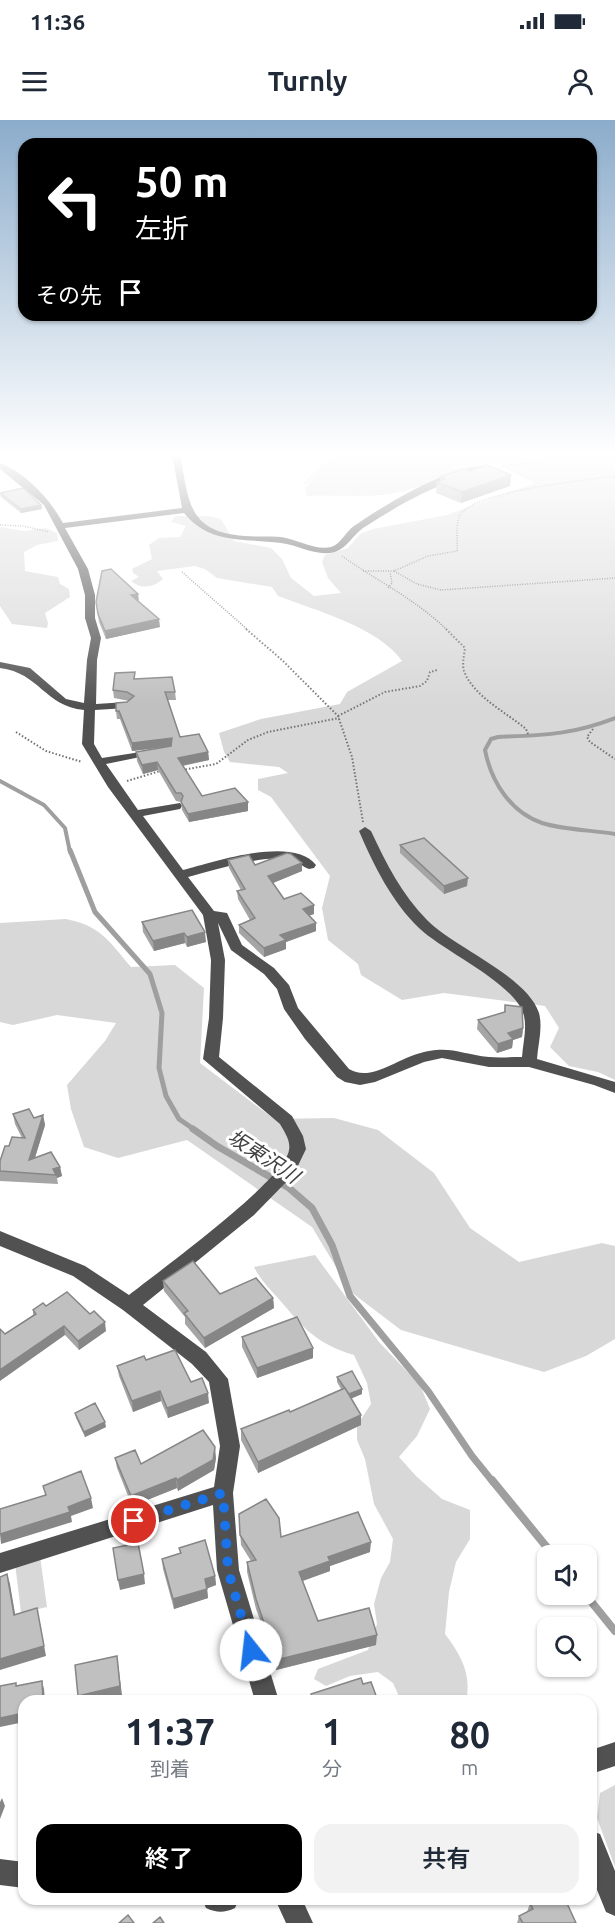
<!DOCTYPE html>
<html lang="ja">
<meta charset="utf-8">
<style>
body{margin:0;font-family:Ubuntu,"Noto Sans JP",sans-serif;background:#f2f2f3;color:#1f2937;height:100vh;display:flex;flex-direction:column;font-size:22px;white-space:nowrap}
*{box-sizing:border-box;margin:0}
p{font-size:20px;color:#747a83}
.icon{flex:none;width:33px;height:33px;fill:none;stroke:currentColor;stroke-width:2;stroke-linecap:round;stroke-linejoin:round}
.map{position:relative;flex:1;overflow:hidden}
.panel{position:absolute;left:18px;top:1575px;width:579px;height:210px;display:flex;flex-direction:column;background:#fff;border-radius:18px;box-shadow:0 2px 4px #0004}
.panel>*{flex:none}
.hud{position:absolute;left:18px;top:18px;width:579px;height:183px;border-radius:18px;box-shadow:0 2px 4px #0004;background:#000;color:#fff;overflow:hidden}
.controls{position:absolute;left:537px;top:1425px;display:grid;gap:12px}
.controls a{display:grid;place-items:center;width:60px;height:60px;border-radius:12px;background:#fff;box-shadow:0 2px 4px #0004;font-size:30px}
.pin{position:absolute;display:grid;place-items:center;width:51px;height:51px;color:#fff;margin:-26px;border:3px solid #fff;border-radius:50%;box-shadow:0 2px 6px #0007}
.me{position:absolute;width:66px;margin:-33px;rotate:344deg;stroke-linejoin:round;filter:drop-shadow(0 0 4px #0008)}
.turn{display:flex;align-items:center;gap:21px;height:126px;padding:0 18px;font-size:27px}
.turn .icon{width:78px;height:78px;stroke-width:2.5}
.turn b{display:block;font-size:42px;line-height:51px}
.then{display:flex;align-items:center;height:57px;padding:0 18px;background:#0003;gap:12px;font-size:22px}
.eta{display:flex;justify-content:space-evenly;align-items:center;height:102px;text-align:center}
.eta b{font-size:36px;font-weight:600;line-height:42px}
.cta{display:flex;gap:12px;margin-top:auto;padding:12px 18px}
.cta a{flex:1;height:69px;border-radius:18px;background:#000;color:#fff;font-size:24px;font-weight:600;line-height:69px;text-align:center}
.cta a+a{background:#f2f2f3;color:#1f2937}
.status{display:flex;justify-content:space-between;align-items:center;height:42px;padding:0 30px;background:#fff;direction:ltr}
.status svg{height:16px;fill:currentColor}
header{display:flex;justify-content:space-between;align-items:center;height:78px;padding:0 18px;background:#fff;font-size:27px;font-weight:600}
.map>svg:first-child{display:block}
.green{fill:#d8d8d8}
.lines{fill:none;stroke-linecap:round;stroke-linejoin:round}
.stream-far3{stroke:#9f9f9f;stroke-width:4}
.stream-far2{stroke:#9f9f9f;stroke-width:5}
.stream-far1{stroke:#9f9f9f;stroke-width:7}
.stream{stroke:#9f9f9f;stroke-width:8}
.path-far1{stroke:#737373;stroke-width:1.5;stroke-dasharray:1 1.5;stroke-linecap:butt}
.path{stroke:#737373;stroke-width:2;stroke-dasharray:1.5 2;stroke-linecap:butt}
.minor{fill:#515151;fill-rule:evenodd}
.wall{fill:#a5a5a5}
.shaded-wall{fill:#868686}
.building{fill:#c0c0c0;stroke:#868686;stroke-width:1.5}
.route{stroke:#1a73e8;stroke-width:10;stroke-dasharray:0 18}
.labels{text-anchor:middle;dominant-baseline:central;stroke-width:6;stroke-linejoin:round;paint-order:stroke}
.water-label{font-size:20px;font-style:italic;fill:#404040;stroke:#fff}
</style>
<div class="status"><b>11:36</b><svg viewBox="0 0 49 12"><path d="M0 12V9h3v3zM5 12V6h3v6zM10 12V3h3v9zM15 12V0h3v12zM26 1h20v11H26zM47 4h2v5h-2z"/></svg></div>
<header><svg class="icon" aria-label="menu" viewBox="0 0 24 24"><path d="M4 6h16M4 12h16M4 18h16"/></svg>Turnly<svg class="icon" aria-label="person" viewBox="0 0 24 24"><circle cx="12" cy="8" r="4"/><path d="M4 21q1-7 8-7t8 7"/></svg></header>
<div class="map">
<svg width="615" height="1803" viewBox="0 0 615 1803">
<rect width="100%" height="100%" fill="#fff"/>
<path class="green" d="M336 334H615V960L598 952 569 946 550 927 559 908 545 886 444 873 402 880 361 855 358 844 328 820 322 788 330 756 271 677 258 670V659L288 653 279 647 230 642 224 632 219 613 261 599 340 584 347 572 402 541C378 507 317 491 278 476L272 467 217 458 205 449 195 446 157 451 163 459C154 467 142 470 131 461L139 457 133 453 132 449 152 439 149 425 159 418 180 417 186 406 171 402 175 396H208L221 399 234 421 271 428 282 439 291 458 314 476 341 473 328 458 322 442 325 435 348 428 360 414 373 409 447 395 535 363 508 350 502 343C461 345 436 364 400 372 370 379 337 374 307 376L305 368 332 335Z
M0 407 24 411 46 408 57 413 58 421 37 425 24 432 25 451 58 457 60 464 69 469 70 477 45 493 48 503 47 508 12 504 0 486Z
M66 799C101 806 109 821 131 847L175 845 204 868 200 943 274 999 334 998 378 1010 434 1053 470 1108 519 1142 602 1123 615 1126V1219L586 1236 544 1252 401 1210 351 1172 312 1107 187 1020 118 1038 84 1027 71 989 67 965 105 921 116 903 57 895 13 905 0 902V803Z
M315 1135 379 1222 420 1265 430 1289 417 1316 399 1337 416 1356 442 1379 470 1390V1419L456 1442 449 1472 445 1514C461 1535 472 1555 466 1581H401L393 1563 378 1552 350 1556 326 1566 314 1559 318 1549 368 1530 377 1504 374 1484 381 1458 390 1442 393 1419 374 1384 365 1339 357 1320V1305L371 1284 367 1263 354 1235C314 1223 303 1207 277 1177 268 1167 260 1159 254 1147Z
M40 1436 47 1487 21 1493 15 1443Z
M615 1665V1747L597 1698 600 1673Z"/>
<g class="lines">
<path class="stream-far3" d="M615 598C571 615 544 615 498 617L491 619 485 630C491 661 510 692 542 703 564 710 592 710 615 714
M0 661 44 685 65 708 70 732"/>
<path class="stream-far2" d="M70 730 95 792 150 854 162 893 159 948 166 976 179 999 195 1010"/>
<path class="stream-far1" d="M193 1009 217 1026 289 1068 312 1088 332 1125 350 1176 428 1271 472 1336 493 1362"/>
<path class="stream" d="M492 1360 554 1436
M585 1474 615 1511"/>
<path class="path-far1" d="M450 334 461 340
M501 347 594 334
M305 364 323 344 326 334
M0 405 23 406 49 412
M342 436C377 461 417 480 447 510
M363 451H394L428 436 457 431C458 420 455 405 460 395 474 371 587 360 615 356
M394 451 417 464 441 470 615 458
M182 452 248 510
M388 468 392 463 390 452"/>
<path class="path" d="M246 509 282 540 338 596 352 637 363 702
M446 509 465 528C464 536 462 544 464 551 473 576 507 593 526 609L528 614
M338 596 385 572 420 566 427 561 430 552 437 550
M593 609 587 617 590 622 615 639
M16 612 46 631 82 642
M182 650 216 644 248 620 268 612 339 598
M127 661 160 651"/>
<path class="minor" d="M172 334H180C189 381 187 412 245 416 257 417 269 416 281 417 297 419 315 431 331 427 341 424 346 411 354 406 386 384 454 342 492 346V350C440 361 407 380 363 408 353 415 347 428 335 432 316 437 299 425 281 423 245 418 210 425 184 393L65 408 88 449 95 475V498L101 518 97 540 96 584 127 582 133 585 127 588 95 590 94 624 102 638 160 629V633L106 644 138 690 180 683 182 686 180 689 143 696 183 750C214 742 293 715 316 745L314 748 309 749C302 747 300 742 293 740 263 734 218 749 188 757L214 791 227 793 242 825 274 848 289 865 298 888 349 949C370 962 396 940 417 934 448 924 460 934 489 937 500 938 511 937 522 937 523 923 527 909 524 896 517 864 444 832 419 808 392 782 374 746 359 711L365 707 371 711C386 743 402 775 427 800 455 828 527 856 539 893 543 908 538 924 537 939L615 962V973L594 965 529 947H489L442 938 424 942 375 962 360 965 345 962 337 957 305 919 284 889 277 869 264 854 231 830 218 803 225 840 223 898 219 937 292 996 303 1016 306 1029 294 1054 254 1095 143 1185 206 1232 228 1259 240 1326 233 1373 239 1450 279 1581H255L217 1450 213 1385 0 1453V1433L214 1367 220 1326 209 1262 192 1244 123 1190 73 1156 0 1126V1111L85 1146 129 1175C158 1152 285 1060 289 1030 291 1021 284 1011 280 1004L203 939 209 898 211 840 203 795 108 667 82 624 84 590C44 586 40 553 0 548V542L30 548 66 579 84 583 87 540 91 518 85 498V475L78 449 44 385 0 349V343C27 354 49 378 63 403L182 388Z
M615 1622V1646L591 1654V1630Z
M591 1711 600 1714 615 1751V1796L606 1792 591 1755Z
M0 1739 24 1742V1768L0 1765Z
M202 1779H239L235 1788C224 1793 217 1793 206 1788Z
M275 1779H302L313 1803H286Z"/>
</g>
<path class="wall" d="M470 351 511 355 510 366 461 383 436 373 437 362 440 361V357Z
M0 373 41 385 42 389 21 393 1 377Z
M138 481 160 507 106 519 99 502 96 482Z
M135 559 175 572 176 580H168L180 617 208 632 209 640 183 646 202 676 248 691 189 702 182 690 181 682 176 681 158 650 143 654 137 641 136 632 160 628 132 631 120 599H117L116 591 129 581 114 578 113 570Z
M400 725 467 766 444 774 400 733Z
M228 740 255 745 302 743V751L273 763 284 779 314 794 309 795 316 803V811L286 822V829L264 837 239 813V805L250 800 238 779 237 771 241 770 229 748Z
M192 790 206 822 187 827 185 823 154 831 143 812 142 802Z
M505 885 523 908 522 917 513 920 512 928 497 933 477 909 478 900 504 892Z
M13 994 34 998 43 995 45 1005 35 1038 60 1047 62 1056 57 1058 58 1064 0 1061V1041L9 1026 22 1018 15 1004Z
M163 1161 220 1174 273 1178 274 1188 205 1228 185 1204V1197L164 1171Z
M46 1186 106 1211 79 1230 65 1215 5 1214 33 1195V1190Z
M242 1217 313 1228V1238L257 1258 242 1227Z
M146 1240 191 1262 209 1283 168 1298 161 1281 133 1292 119 1256 117 1246Z
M337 1257 362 1269V1274L351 1278 361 1305 258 1353 241 1320V1309L290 1292 341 1269 337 1262Z
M75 1293 106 1307 85 1317 76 1298Z
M115 1338 141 1344 216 1338 214 1350 178 1371 177 1368 132 1386 117 1348Z
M239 1394 281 1417 370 1432 330 1446V1451L303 1461 318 1501 376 1525 276 1550 268 1515 266 1516 256 1489 247 1452V1442L251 1441 241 1425Z
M179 1428 215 1456 216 1465 207 1468 208 1478 174 1489 163 1449 162 1439 180 1433Z
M530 1783 576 1803H517L519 1796 527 1792Z"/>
<path class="shaded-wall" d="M511 355 510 366 461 383 462 372Z
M41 385 42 389 21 393V389Z
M138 474 139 481 131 475Z
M159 499 160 507 106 519 105 511Z
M172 618V626L132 631V623Z
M208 632 209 640 179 646 178 638Z
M157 642 158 650 143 654 142 645Z
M248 682V691L189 702 188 694Z
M302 743V751L268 765V756Z
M468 758 467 766 444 774V766Z
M314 785V794L303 798V789Z
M316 803V811L286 822V829L264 837V828L280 815Z
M205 812 206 822 187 827V817Z
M184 813 185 823 154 831 153 821Z
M523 908 522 917 513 920 512 928 497 933 498 924 508 913Z
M43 995 45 1005 31 1050 29 1040Z
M60 1047 62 1056 57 1058 56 1055 53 1049Z
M273 1178 274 1188 205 1228 204 1218Z
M105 1202 106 1211 79 1230 78 1221Z
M64 1206 65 1215 0 1261V1250Z
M313 1228V1238L257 1258V1248Z
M362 1269V1274L348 1280V1275Z
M160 1271 161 1281 133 1292 132 1281Z
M208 1273 209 1283 168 1298 167 1288Z
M361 1295V1305L258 1353V1342Z
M105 1302 106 1307 85 1317 84 1312Z
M215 1327 216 1338 214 1350 178 1371 177 1360Z
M176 1358 177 1368 132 1386 131 1376Z
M91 1378 93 1388 71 1396 72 1402 1 1424 0 1414Z
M371 1422 370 1432 330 1446V1451L299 1462V1452L328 1437Z
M7 1454 10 1464 17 1505 14 1495Z
M144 1454 145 1464 120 1470 118 1460Z
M215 1456 216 1465 206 1469 205 1459Z
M207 1469 208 1478 174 1489 173 1479Z
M37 1488 46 1536 0 1550V1539Z
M268 1505V1515L266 1516 265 1506Z
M377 1515 376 1525 276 1550V1540Z
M117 1536 122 1575 97 1581H79L78 1576Z
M42 1561 44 1569 45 1581H43Z
M24 1593V1602L0 1607V1598Z
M2 1678 5 1686 0 1699V1682Z
M595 1755 592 1763H591V1756Z"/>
<path class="building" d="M487 345 511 355 462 372 437 362 445 359 440 357 463 349 470 351Z
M23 368 41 385 21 389 0 373Z
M111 449 138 474 131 475 159 499 105 511 98 494 96 482 102 451Z
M135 552 134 559 172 557 175 572H165L180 617 199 614 208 632 178 638 202 676 235 668 248 682 188 694 181 682 183 676 181 673H176L157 642 142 645 136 632 171 626 172 618 132 623 119 591H116V583L127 582 134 576 127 572 113 570 115 553Z
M424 718 468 758 444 766 400 725Z
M287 733 291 734 302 743 268 756 284 779 301 773 314 785 303 789 316 803 280 815 286 820 264 828 239 805 255 798 237 771 245 769 228 740 249 735 255 745Z
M192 790 205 812 187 817 184 813 153 821 142 802Z
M505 885 522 887 523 908 508 913 513 919 498 924 478 900 505 892Z
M29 989 34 998 43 995 29 1040 51 1032 60 1047 53 1049 56 1055 0 1051V1041L5 1026H9L12 1017 25 1018 13 994Z
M193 1141 220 1174 256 1158 273 1178 204 1218 184 1193 188 1191 163 1161Z
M67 1172 90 1194 94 1191 105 1202 78 1221 64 1206 0 1250V1209L5 1214 36 1194 33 1190 43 1183 46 1186Z
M297 1197 313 1228 257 1248 242 1217Z
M175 1230 191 1262 202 1258 208 1273 167 1288 160 1271 132 1281 117 1246 144 1236 146 1240Z
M352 1251 362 1269 349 1274 337 1257Z
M345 1268 361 1295 258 1342 241 1309 289 1290 290 1292Z
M95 1283 105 1302 84 1312 75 1293Z
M203 1310 215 1327 213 1340 177 1360 176 1358 131 1376 115 1338 135 1330 141 1344Z
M81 1351 91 1378 68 1387 70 1392 0 1414V1389L46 1375 43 1366Z
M266 1379 279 1398 281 1417 358 1392 371 1422 328 1437 330 1441 299 1452 318 1501 369 1488 377 1515 276 1540 268 1505 265 1506 256 1479 247 1442 256 1440 240 1415 239 1394Z
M205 1420 215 1456 205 1459 207 1469 173 1479 162 1439 181 1433 179 1428Z
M138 1423 144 1454 118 1460 113 1428Z
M7 1454 14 1495 37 1488 44 1526 0 1539V1457Z
M117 1536 120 1566 78 1576 75 1545Z
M361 1558 363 1564 371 1562 378 1581H313L311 1574Z
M42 1561 43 1581H24V1593L0 1598V1566L16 1563V1566Z
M591 1747 595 1755 591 1756Z
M538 1779H565L576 1803H523L519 1796 533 1789 530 1783Z
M128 1795 134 1803H119Z
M160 1797 164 1803H153Z"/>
<linearGradient id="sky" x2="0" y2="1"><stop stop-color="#8baccb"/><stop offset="0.57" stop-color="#fff"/><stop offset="1" stop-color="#fff" stop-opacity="0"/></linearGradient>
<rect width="615" height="586" fill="url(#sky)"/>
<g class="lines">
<path class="route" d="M134 1401 223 1373 228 1450 251 1530"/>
</g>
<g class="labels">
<g class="water-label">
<text transform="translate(264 1036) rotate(33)">坂東沢川</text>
</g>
</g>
</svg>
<div class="controls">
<a><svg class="icon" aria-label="sound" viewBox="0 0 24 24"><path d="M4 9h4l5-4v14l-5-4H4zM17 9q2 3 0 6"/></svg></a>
<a><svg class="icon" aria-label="search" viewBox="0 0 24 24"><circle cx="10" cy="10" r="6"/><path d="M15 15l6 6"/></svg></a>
</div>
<div class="pin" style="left:134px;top:1401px;background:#d93025"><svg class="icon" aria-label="arrive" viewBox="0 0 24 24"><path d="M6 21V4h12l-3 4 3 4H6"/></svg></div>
<svg class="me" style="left:251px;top:1530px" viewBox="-20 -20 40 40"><circle r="19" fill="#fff"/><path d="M0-13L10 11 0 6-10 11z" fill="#1a73e8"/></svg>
<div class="hud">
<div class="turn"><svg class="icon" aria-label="left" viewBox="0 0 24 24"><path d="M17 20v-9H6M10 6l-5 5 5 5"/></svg><div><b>50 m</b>左折</div></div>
<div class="then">その先<svg class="icon" aria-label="arrive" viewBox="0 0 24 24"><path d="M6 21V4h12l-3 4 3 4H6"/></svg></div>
</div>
<section class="panel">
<div class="eta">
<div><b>11:37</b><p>到着</p></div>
<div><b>1</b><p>分</p></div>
<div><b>80</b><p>m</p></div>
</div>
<div class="cta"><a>終了</a><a>共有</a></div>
</section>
</div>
